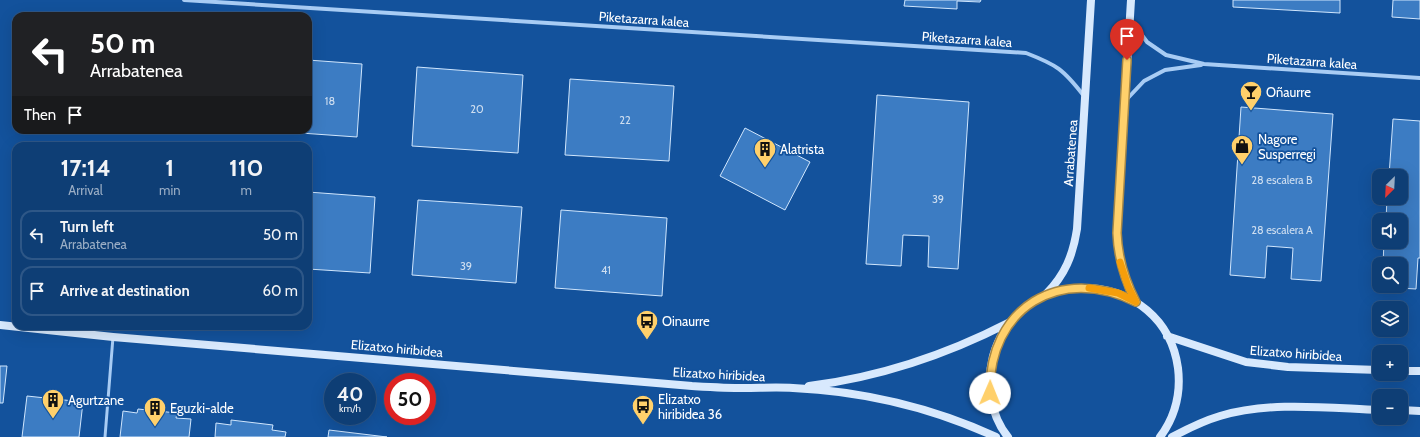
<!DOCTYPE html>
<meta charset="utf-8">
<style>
body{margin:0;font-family:Cabin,sans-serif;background:#1c497d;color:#f1f3f6;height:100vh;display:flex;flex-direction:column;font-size:15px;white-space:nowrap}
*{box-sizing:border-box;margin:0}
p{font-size:13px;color:#9baec5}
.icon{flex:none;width:22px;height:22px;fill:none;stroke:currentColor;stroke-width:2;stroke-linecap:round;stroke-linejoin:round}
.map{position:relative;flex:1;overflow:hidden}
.details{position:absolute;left:12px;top:142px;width:300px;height:188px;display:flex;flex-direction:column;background:#0e3e75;border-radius:12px;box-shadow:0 4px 16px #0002,0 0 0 1px #2e5787}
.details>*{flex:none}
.banner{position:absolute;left:12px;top:12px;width:300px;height:122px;border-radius:12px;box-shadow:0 4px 16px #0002,0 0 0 1px #2e5787;background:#202124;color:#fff;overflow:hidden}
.needle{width:26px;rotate:204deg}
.controls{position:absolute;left:1372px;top:169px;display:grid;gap:8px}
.controls a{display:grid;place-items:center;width:36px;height:36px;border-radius:8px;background:#0e3e75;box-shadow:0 4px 16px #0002,0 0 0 1px #2e5787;font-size:20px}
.speed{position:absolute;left:324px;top:373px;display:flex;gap:8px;font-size:20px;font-weight:700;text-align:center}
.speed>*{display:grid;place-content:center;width:52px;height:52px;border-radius:50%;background:#0e3e75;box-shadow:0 4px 16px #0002,0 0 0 1px #2e5787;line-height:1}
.speed small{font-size:10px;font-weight:400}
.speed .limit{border:6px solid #d22;background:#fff;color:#111}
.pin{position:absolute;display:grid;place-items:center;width:34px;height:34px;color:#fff;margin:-41px -17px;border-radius:50% 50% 50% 0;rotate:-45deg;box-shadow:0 0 4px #0007}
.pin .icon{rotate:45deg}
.me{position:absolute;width:44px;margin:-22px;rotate:1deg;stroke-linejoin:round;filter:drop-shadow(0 0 3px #0008)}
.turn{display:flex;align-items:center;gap:14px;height:84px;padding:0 12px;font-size:18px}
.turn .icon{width:52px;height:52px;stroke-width:2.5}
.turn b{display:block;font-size:28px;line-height:34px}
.then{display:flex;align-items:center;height:38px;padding:0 12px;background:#0003;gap:8px;font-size:15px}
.eta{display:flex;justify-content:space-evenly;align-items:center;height:68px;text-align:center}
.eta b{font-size:24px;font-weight:800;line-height:28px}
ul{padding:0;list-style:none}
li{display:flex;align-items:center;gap:12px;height:50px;margin:0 8px 6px;padding:0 4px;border:2px solid #2e5787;border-radius:12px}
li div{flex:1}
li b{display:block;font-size:15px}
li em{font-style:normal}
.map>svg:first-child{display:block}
.building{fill:#3c7cc3;stroke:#d0e6fd}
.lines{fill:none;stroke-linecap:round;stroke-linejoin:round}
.lane{stroke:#a8ccf4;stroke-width:3}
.street{stroke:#a8ccf4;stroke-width:4}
.secondary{stroke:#d8e9fd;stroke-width:8}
.route-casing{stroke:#a68746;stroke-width:10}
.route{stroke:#ffd06b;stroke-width:7}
.slow{stroke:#f59e0b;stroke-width:7}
.labels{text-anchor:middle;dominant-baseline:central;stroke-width:3.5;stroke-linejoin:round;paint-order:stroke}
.number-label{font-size:11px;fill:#cedef0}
.street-label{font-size:13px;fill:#fff;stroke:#13529c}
.poi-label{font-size:13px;fill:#fff;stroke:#13529c;text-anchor:start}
</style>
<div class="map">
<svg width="1420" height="437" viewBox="0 0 1420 437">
<rect width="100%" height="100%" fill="#13529c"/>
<path class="building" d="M905 0H981L980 2 957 1V9L904 6Z
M1233 0H1340V13L1233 7Z
M1393 0H1420V19L1392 17Z
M308 60 362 64 357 137 258 130H308Z
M417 67 523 75 518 153 412 146Z
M570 79 674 86 669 161 565 155Z
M877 95 969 102 958 269 928 267 929 236 903 235 901 266 866 264Z
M1241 107 1333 114 1321 281 1291 279 1293 248 1267 246 1265 278 1230 275Z
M1393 119 1420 121V258H1418L1416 289 1381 287 1401 286V264H1383L1384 242H1401V220H1386L1387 198H1401V176H1389Z
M745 128 810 162 785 210 720 176Z
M308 192 375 197 370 273 308 269Z
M418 200 522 207 516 283 412 275Z
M561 210 667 218 662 296 555 288Z
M0 366H7L3 403H0Z
M27 396 83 402 79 437H22Z
M138 409 177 413 176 418 191 419 189 437H120L123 411 137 413Z
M231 420 273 425 272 430 286 432 285 437H215L216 423 231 425Z
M329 430 387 437H328Z"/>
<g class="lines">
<path class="lane" d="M105 437 113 337"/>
<path class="street" d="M184 0 1026 53C1057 65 1063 69 1084 96
M1131 20 1147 42 1166 55 1204 64 1420 78
M1127 99 1144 81 1165 70 1201 65"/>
<path class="secondary" d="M1131 0 1117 233C1118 258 1124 279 1135 302
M1046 294C1065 275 1073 255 1077 229L1091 0
M0 325 113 337 692 386C710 387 727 388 744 388 760 388 777 387 793 388 862 391 933 408 996 437
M1167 336 1246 362 1288 367 1379 370
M1401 371H1420
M809 386C881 377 946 355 1010 322
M1401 410 1420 411
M1008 437C990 415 986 383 993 356 1021 259 1164 268 1178 368 1181 393 1175 417 1160 437
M1172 437C1187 429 1203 421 1220 416 1271 401 1327 408 1379 410"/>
</g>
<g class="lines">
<g class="route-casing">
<path id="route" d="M990 393C988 308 1060 264 1136 302 1124 279 1118 258 1117 233L1127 60"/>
</g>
<use href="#route" class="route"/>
<path class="slow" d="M1089 288 1118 293 1136 302 1128 286 1120 262"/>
</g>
<defs>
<g id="bar-pin" transform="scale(1.15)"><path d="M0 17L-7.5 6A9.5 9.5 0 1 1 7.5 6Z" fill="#ffd06b" stroke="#13529c"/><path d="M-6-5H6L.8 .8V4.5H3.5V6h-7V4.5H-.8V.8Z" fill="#111"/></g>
<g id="shop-pin" transform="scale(1.15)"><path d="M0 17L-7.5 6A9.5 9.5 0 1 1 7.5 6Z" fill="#ffd06b" stroke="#13529c"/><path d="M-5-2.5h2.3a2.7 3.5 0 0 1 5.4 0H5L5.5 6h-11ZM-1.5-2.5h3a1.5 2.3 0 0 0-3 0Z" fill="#111"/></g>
<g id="building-pin" transform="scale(1.15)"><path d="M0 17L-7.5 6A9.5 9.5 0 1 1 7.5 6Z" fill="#ffd06b" stroke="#13529c"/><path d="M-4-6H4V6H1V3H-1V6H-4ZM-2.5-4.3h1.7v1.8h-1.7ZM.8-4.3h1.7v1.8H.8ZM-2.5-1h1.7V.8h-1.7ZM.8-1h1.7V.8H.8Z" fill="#111"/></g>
<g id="bus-pin" transform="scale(1.15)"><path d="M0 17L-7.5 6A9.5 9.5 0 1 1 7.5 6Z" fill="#ffd06b" stroke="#13529c"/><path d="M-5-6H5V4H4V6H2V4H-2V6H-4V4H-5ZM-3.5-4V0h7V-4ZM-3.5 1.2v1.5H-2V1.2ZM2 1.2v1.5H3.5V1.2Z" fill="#111"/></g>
</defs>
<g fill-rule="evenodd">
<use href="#bar-pin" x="1251" y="92"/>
<use href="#shop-pin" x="1242" y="146"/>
<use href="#building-pin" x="765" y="149"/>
<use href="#bus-pin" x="647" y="321"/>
<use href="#building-pin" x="53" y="400"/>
<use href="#bus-pin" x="643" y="406"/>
<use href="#building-pin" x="155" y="408"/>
</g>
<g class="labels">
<g class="number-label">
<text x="330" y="101">18</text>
<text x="477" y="109">20</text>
<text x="625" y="120">22</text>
<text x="1282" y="180">28 escalera B</text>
<text x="938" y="199">39</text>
<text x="1282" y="230">28 escalera A</text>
<text x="466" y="266">39</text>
<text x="606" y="270">41</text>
</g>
<g class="street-label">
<text transform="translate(644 19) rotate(4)">Piketazarra kalea</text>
<text transform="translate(967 39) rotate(4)">Piketazarra kalea</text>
<text transform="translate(1312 61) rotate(4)">Piketazarra kalea</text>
<text transform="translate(1070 153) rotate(-86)">Arrabatenea</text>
<text transform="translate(397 348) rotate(5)">Elizatxo hiribidea</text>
<text transform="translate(1296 353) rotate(4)">Elizatxo hiribidea</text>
<text transform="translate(719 374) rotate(3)">Elizatxo hiribidea</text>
</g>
<g class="poi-label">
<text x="1266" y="92">Oñaurre</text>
<text x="1258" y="139">Nagore<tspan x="1258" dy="15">Susperregi</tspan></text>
<text x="780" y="149">Alatrista</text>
<text x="662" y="321">Oinaurre</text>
<text x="658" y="399">Elizatxo<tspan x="658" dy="15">hiribidea 36</tspan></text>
<text x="68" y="400">Agurtzane</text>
<text x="170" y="408">Eguzki-alde</text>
</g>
</g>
</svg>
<div class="controls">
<a><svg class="needle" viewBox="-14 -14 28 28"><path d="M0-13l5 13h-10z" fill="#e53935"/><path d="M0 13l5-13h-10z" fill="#9baec5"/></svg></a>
<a><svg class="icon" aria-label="sound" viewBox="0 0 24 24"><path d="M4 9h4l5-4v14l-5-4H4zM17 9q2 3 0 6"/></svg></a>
<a><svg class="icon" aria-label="search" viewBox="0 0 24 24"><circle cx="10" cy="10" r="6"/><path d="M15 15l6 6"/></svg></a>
<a><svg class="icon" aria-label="layers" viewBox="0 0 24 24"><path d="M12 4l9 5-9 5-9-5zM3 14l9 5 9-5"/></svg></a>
<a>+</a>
<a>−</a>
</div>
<div class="speed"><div>40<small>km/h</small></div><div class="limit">50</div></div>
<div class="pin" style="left:1127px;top:60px;background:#d93025"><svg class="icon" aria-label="arrive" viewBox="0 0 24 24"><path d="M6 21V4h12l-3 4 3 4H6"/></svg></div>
<svg class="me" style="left:990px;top:393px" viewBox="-20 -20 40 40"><circle r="19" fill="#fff"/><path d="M0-13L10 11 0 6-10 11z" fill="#ffd06b"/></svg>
<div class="banner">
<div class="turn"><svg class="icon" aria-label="left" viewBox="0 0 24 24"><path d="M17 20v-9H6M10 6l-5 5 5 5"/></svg><div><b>50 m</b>Arrabatenea</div></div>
<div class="then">Then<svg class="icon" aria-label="arrive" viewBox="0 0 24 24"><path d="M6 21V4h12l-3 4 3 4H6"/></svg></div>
</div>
<section class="details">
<div class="eta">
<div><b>17:14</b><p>Arrival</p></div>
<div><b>1</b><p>min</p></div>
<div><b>110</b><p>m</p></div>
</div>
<ul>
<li><svg class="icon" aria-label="left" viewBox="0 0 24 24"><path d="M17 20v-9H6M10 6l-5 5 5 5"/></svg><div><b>Turn left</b><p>Arrabatenea</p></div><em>50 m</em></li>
<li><svg class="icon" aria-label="arrive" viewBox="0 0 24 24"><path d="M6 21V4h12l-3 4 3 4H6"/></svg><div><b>Arrive at destination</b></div><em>60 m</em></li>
</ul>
</section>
</div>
